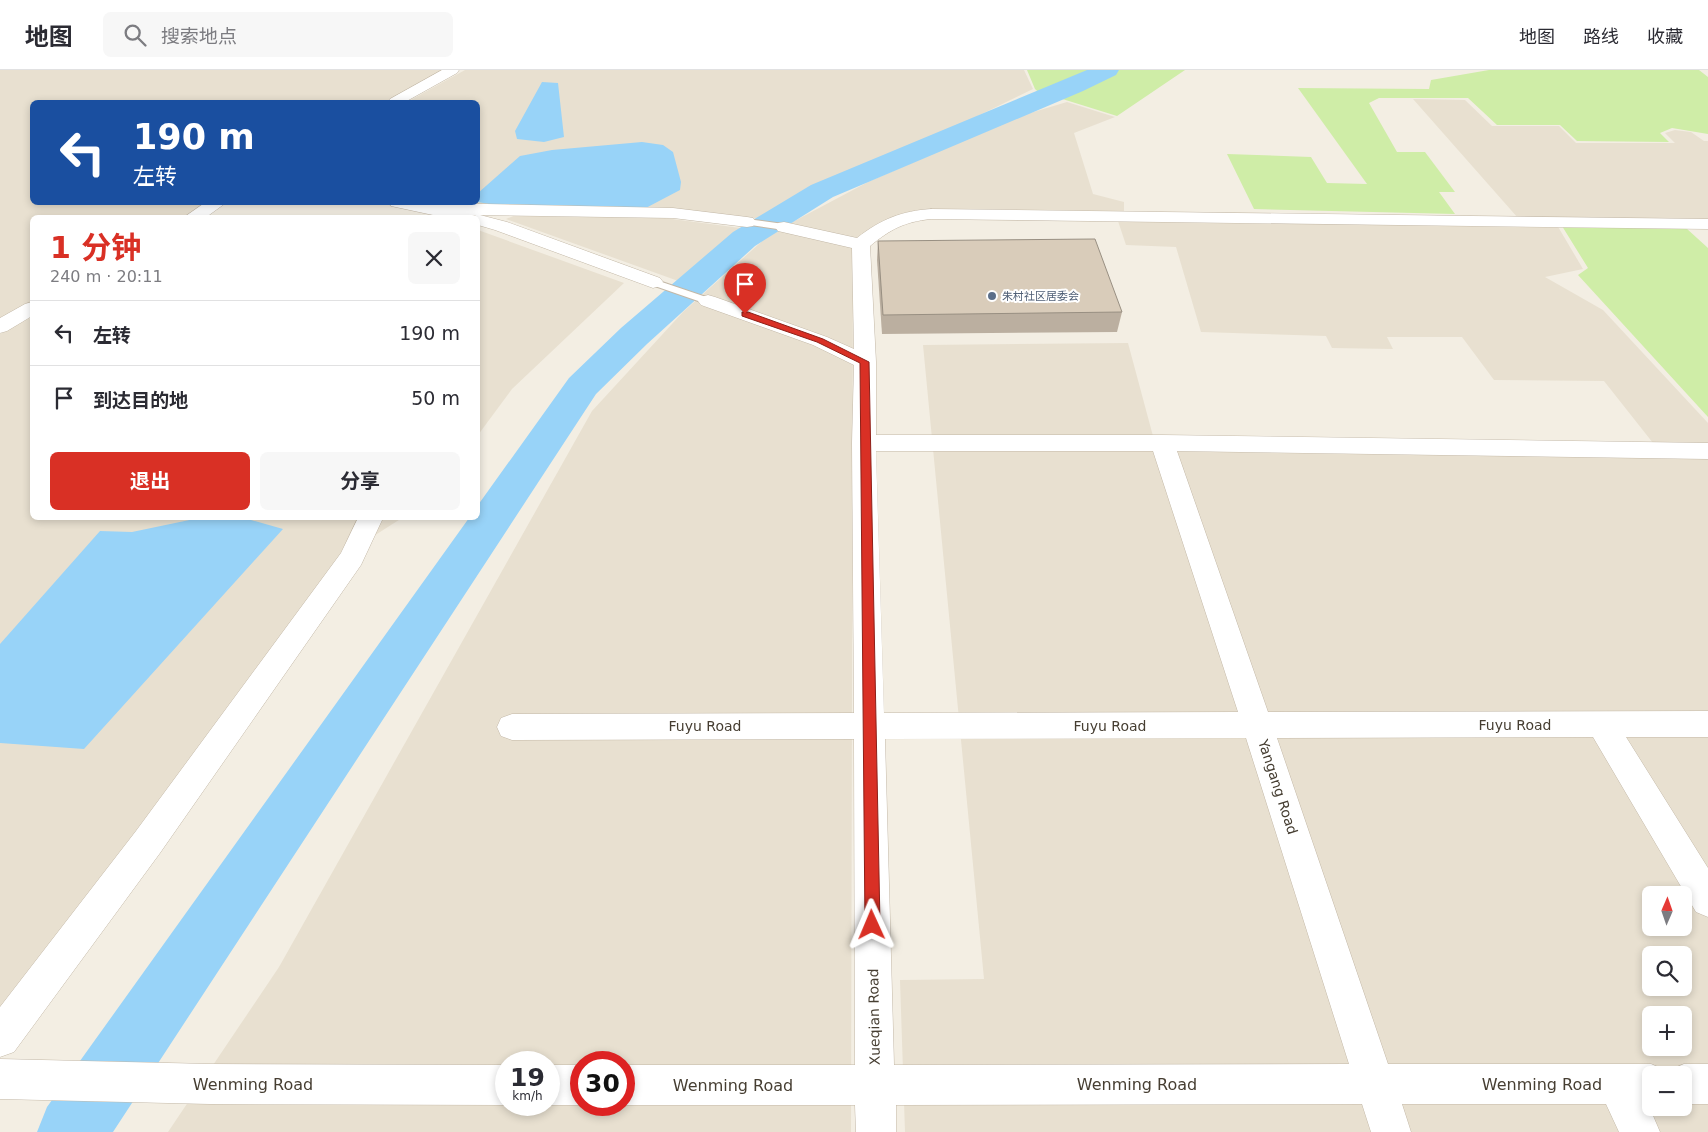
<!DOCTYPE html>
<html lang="zh">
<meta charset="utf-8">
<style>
body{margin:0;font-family:"DejaVu Sans","Noto Sans SC",sans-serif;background:#f7f7f7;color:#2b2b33;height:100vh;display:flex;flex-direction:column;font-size:19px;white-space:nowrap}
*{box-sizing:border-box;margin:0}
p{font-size:16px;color:#7c7c81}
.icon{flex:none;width:28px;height:28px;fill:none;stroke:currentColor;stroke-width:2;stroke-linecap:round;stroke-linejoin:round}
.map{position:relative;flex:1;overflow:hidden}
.side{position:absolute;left:30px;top:145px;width:450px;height:305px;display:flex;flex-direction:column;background:#fff;border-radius:8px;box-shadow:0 2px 8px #0003}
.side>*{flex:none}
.top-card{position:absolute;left:30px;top:30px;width:450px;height:105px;border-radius:8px;box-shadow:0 2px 8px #0003;background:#1a4fa0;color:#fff;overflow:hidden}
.needle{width:32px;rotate:2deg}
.fabs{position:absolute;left:1642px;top:816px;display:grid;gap:10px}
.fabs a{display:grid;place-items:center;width:50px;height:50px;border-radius:8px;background:#fff;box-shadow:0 2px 8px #0003;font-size:25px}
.speed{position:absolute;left:495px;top:981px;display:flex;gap:10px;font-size:25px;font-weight:700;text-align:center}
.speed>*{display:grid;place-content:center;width:65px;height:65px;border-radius:50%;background:#fff;box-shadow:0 2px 8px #0003;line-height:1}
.speed small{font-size:12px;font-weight:400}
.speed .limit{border:8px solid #d22;background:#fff;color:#111}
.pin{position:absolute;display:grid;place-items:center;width:42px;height:42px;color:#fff;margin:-51px -21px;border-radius:50% 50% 50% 0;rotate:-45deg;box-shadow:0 0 5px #0007}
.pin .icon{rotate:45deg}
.me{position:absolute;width:55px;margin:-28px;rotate:359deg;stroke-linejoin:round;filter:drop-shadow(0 0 4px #0008)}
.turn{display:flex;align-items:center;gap:18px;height:105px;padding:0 20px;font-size:22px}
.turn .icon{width:65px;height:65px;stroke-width:2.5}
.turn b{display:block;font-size:35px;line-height:42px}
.round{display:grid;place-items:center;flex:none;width:52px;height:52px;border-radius:8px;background:#f7f7f7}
.headline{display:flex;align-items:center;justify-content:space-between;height:85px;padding:0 20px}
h1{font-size:30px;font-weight:700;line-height:38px;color:#d93025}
.action{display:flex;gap:10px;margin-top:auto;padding:10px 20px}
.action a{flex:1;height:58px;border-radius:8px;background:#d93025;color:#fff;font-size:20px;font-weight:700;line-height:58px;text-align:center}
.action a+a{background:#f7f7f7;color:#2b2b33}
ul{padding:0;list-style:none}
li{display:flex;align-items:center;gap:15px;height:65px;padding:0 20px;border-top:1px solid #e1e1e2}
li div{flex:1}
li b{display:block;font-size:19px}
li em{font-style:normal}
header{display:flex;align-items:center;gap:30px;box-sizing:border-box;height:70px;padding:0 25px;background:#fff;border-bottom:1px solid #e1e1e2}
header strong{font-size:24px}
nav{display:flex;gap:28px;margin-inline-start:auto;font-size:18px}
.search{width:350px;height:45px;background:#f7f7f7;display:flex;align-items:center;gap:12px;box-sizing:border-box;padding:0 18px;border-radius:8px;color:#7c7c81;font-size:19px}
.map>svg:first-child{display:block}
.residential{fill:#e8e0d0;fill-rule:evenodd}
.green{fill:#cfeda7}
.water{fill:#98d3f8}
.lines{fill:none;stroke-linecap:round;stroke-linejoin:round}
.river{fill:#98d3f8;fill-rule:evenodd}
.lane-casing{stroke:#c3b8a7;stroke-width:2}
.street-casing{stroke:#c3b8a7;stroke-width:1}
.lane{fill:#fff;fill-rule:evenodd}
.street{fill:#fff;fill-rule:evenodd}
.wall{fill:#bbafa0}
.building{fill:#d9ccba;stroke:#988f82}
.route{fill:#d93025;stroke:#8d1f18}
.service-dot{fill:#5c6f8a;stroke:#fff;stroke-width:2}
.labels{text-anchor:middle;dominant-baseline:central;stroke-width:4;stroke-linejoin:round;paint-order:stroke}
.far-service-label{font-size:11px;fill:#4e5e75;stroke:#fff;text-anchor:start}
.street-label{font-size:14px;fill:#463e32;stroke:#fff}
.near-street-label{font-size:16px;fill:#463e32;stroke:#fff}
</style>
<header>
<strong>地图</strong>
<div class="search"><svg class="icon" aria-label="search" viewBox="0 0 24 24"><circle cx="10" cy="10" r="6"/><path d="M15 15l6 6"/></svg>搜索地点</div>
<nav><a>地图</a><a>路线</a><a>收藏</a></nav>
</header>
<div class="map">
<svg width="1708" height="1062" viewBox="0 0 1708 1062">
<rect width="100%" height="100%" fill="#f3eee3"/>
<path class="residential" d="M0 0H445L387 32H32V132L211 133 185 147 32 148V234L0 252Z
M465 0H1024L1033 19 931 69 805 122 763 149 647 141 451 133 478 132V32H407Z
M1413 29 1465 30 1492 56H1559L1576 73H1675L1665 63 1675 60 1691 62 1704 71H1708V151L1518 148Z
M1067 32 1115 47 1074 63 1093 124 1124 132V142L912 141 886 150 862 169 853 189 851 1062H168L279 897 592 341 683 242 770 164 868 112 1020 46ZM506 992H549V1035H506ZM581 992H624V1035H581Z
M518 144 657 147 748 159 681 212 506 149Z
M1117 148 1557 155 1583 199 1545 207 1603 240 1708 353V374L1653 373 1604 311 1494 310 1462 267H1387L1393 279 1332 278 1326 266 1201 262 1176 177 1126 175Z
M478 160 624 213 512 319 478 365Z
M32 247V448H402L344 485 0 948V264Z
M1128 273 1157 381 1708 388V1062H905L900 910 984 909 923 275ZM1651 825H1684V858H1651ZM1651 885H1684V918H1651ZM1651 945H1684V978H1651ZM1651 1005H1684V1038H1651Z"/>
<path class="green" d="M1027 0H1097L1043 26 1035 19Z
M1113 0H1185L1117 46 1056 27Z
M1489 0H1699L1708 7V64L1672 58 1660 63 1669 72 1577 71 1560 55H1497L1468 28H1379L1369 33 1397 82H1425L1455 122H1439L1455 144 1254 139 1227 84 1311 87 1327 113 1367 114 1298 18 1429 19 1431 10Z
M1562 156 1686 158 1708 178V347L1578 205 1588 198Z"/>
<path class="water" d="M542 12 558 13 564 67 544 72 517 69 515 61Z
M642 72 663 75 673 82 681 112 680 120 642 140 494 135 478 132V123L520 86 552 80Z
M199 448H244L283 459 84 679 0 673V574L100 461 132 462Z"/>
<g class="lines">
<path class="river" d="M1087 0H1119L1116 5 1083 21 833 127 755 176 647 274 596 324 113 1062H37L47 1037 469 448H478V435L569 308 621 258 733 162 811 115Z"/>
<g class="lane-casing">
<path id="lane" d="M747 149 784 154 789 157 784 160 744 154 742 152Z
M653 209 712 229 713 231 712 233H704L649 214 648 212Z"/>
</g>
<g class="street-casing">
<path id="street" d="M442 0H459L457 3 405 32H388L390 29Z
M206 132H227L205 148H183Z
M389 132 673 138 747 147 753 148 756 152 753 156 747 157 673 148 480 145 507 152 660 208 663 212 660 216 653 218 495 160 478 155V148H471L476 145H459L454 148H447L391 136Z
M931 139 1708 149V159L931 149C904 152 891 159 870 176L876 292V365H1162L1708 373V389L1177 381 1268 642 1708 641V667H1626L1708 798V847L1696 842 1593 667 1277 668 1388 994H1651L1665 1000 1667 1005H1651V1034H1648L1660 1062H1619L1606 1034H1402L1411 1062H1371L1362 1034 896 1035V1062H856L855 1035H624V995H855L854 669 512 670 501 666 497 657 501 648 512 644 854 643 852 373 854 295 813 275 701 235 698 231 701 227 708 225 715 227 827 267 854 279 852 178 778 161 775 157 778 153 784 152 857 168C881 149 902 141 931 139ZM876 381H1153L1238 642 884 643ZM1246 668 1349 994 894 995 885 669Z
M32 232V246L7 261 0 263V248L25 234Z
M358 448H383L361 495 160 783 14 982 0 987V937L136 761 341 483Z
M0 989 210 994 506 995V1035L210 1034 0 1029Z
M1684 994H1708V1034H1684V1005H1668L1670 1000Z
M549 995H581V1035H549Z"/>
</g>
<use href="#lane" class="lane"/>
<use href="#street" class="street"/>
</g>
<path class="wall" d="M878 171 1122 242 1117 262 882 264 877 190Z"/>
<path class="building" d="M1095 169 1122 242 883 245 878 171Z"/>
<path class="route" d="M742 242H748L823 269 869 292 880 855 877 860 872 863 867 860 865 855 860 293 817 272 742 246Z"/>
<circle class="service-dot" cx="992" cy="226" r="5"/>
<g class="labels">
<g class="far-service-label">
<text x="1002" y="226">朱村社区居委会</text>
</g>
<g class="street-label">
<text x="1515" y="655">Fuyu Road</text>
<text x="705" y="656">Fuyu Road</text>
<text x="1110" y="656">Fuyu Road</text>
<text transform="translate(1278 717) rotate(72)">Yangang Road</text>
<text transform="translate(874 947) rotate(-91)">Xueqian Road</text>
</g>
<g class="near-street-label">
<text x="253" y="1014">Wenming Road</text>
<text x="1137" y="1014">Wenming Road</text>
<text x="1542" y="1014">Wenming Road</text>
<text x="733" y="1015">Wenming Road</text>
</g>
</g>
</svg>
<div class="fabs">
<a><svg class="needle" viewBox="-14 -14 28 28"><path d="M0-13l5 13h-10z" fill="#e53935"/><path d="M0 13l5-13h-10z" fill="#7c7c81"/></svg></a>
<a><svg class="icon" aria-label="search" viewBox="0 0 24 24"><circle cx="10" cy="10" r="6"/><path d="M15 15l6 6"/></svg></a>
<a>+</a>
<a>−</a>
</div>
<div class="speed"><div>19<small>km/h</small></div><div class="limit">30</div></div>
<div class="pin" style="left:745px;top:244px;background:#d93025"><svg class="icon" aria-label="arrive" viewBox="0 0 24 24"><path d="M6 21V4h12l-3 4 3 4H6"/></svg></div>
<svg class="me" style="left:872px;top:855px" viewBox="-20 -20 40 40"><path d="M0-17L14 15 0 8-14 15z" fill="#d93025" stroke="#fff" stroke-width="4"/></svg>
<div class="top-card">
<div class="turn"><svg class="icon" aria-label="left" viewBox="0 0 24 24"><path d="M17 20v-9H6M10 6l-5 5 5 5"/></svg><div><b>190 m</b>左转</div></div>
</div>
<section class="side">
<div class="headline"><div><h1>1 分钟</h1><p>240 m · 20:11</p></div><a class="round"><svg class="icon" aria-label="close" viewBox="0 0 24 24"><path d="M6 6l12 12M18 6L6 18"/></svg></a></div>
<ul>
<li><svg class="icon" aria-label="left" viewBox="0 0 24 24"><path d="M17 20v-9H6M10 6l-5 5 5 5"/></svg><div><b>左转</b></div><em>190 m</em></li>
<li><svg class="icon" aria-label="arrive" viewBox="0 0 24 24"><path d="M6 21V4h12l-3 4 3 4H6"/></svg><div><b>到达目的地</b></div><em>50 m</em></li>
</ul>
<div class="action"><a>退出</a><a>分享</a></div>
</section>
</div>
